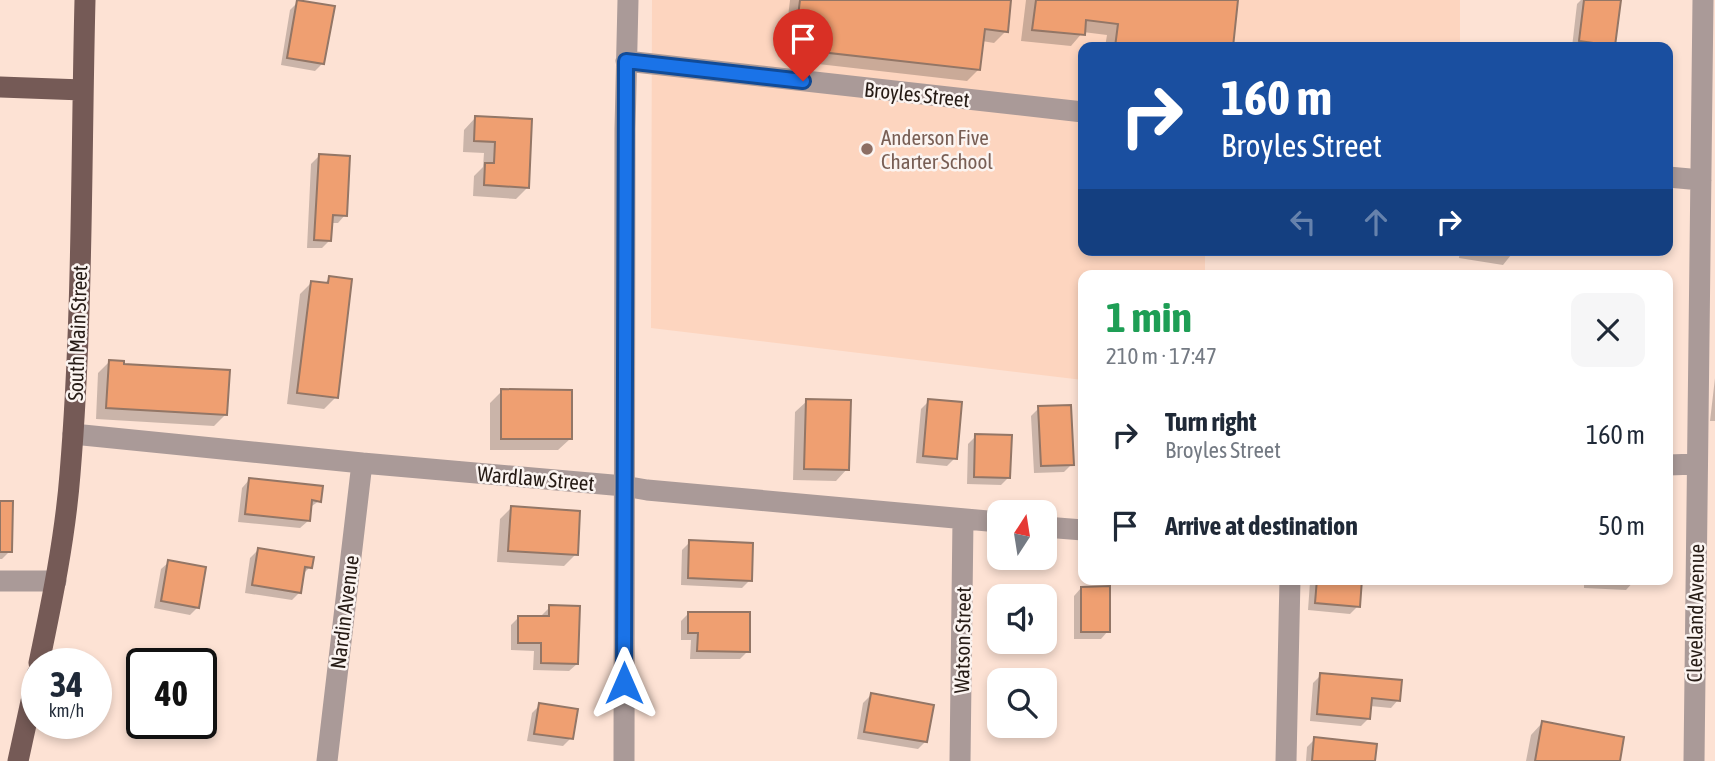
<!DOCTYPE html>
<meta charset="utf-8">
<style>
body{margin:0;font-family:"Asap Condensed",sans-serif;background:#f6f6f7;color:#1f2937;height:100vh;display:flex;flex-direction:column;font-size:26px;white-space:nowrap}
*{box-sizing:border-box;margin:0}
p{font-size:23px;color:#747a83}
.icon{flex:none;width:38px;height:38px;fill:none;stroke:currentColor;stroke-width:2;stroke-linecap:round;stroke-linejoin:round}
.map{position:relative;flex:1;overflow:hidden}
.sheet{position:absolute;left:1078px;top:270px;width:595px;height:315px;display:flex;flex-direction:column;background:#fff;border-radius:14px;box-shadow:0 4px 10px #0003}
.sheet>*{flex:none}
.top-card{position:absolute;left:1078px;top:42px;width:595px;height:214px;border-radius:14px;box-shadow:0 4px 10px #0003;background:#1a4fa0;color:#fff;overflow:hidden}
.needle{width:46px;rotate:12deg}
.buttons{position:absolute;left:987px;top:500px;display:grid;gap:14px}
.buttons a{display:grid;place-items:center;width:70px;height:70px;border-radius:14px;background:#fff;box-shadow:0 4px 10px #0003;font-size:35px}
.speed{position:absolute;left:21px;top:648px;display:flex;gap:14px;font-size:35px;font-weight:700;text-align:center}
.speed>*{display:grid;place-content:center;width:91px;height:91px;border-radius:50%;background:#fff;box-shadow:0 4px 10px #0003;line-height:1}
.speed small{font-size:18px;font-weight:400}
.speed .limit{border:4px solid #111;border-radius:10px;background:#fff;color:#111}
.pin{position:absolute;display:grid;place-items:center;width:60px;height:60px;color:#fff;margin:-72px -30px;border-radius:50% 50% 50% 0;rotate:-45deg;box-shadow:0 0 7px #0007}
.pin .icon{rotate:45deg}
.me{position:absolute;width:77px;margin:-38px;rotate:0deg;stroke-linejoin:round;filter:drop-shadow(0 0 5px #0008)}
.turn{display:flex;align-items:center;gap:24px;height:147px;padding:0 28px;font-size:32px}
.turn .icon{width:91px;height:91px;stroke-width:2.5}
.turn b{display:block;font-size:49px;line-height:60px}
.lanes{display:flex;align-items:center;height:66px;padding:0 28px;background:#0003;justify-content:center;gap:35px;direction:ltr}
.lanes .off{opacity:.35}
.round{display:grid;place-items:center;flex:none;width:74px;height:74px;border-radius:14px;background:#f6f6f7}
.overview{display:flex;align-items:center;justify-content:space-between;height:119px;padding:0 28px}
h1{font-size:42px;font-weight:700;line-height:52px;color:#1e9e55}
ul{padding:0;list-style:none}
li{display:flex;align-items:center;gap:21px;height:91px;padding:0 28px}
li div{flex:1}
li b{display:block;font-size:26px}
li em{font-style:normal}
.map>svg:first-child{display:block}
.built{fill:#fdd5bf}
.shadow{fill:#0003}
.building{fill:#ef9f71;stroke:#937666;stroke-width:2}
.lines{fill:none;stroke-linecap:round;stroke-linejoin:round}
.minor{stroke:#aa9a98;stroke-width:21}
.major{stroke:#755a56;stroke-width:21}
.route-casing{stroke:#114b97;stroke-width:18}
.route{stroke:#1a73e8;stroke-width:12}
.education-dot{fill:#8d6e63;stroke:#fbf4f1;stroke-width:2.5}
.labels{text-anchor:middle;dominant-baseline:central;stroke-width:5;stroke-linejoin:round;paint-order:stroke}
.street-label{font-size:21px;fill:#261b15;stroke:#fbf4f1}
.education-label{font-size:21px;fill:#785e54;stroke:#fbf4f1;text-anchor:start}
</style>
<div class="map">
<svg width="1715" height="761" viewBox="0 0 1715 761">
<rect width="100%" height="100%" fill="#fde2d4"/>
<path class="built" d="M652 0H1460V47H1083V250H1205V275H1083V380L651 328Z"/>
<path class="shadow" d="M790 0H1010L1006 31 994 43 982 41 979 69 967 81 783 60Z
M1026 0H1236L1231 47H1105L1107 35 1083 32 1071 46 1021 41Z
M1581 0H1619L1613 45 1611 47H1572L1577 4Z
M298 2 323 63 315 71 281 65 290 10Z
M475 118 531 121 528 187 516 199 473 196 474 176 483 167 484 153 463 152 464 130Z
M319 156 345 215 338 223H330L329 241 322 248H307L311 164Z
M1382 250H1424L1418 256Z
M1460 250H1515L1503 265 1459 258Z
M330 278 336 397 324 409 287 404 300 294 312 282 324 284Z
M110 361 122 366 226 414 214 426 96 419 98 373Z
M1715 378V421H1710Z
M502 391 570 439 558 450H490V403Z
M807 401 847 469 836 481 793 480 795 412Z
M929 401 955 458 947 466 916 463 921 409Z
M1039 408 1072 464 1064 472 1034 473 1031 416Z
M976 436 1009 477 1001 485 967 484 968 444Z
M249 480 319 501 309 508 308 521 300 528 238 522 242 488Z
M0 503 10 551 2 559H0Z
M511 508 576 554 564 566 497 562 500 519Z
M690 542 750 580 742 588 681 585 682 550Z
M258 550 310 567 302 575 300 592 292 600 245 593 250 558Z
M169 562 198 607 190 615 154 608 161 569Z
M1313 579H1360L1358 606 1350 614 1308 610 1310 582Z
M1584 579H1636L1626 590 1584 588Z
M1081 588 1108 631 1101 639H1074V596Z
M550 607 577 664 569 671 533 670 534 651 511 650V625L519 617 542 618V615Z
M689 613 748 651 740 659H690L691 640H681V621Z
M1321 675 1398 700 1391 708 1370 706 1369 718 1361 726 1310 721 1313 683Z
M871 695 925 742 918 749 857 739 863 703Z
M540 705 571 738 563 746 527 741 532 713Z
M1542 723 1618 761H1526L1531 735Z
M1315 739 1373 761H1306L1307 747Z"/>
<path class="building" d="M297 0 335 6 324 64 287 58Z
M800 0H1011L1008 32 985 29 980 70 794 49Z
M1036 0H1238L1233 47H1115L1118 24 1086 20 1085 35 1032 30Z
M1584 0H1621L1615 46 1579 41Z
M475 116 532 119 529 188 484 185 485 163H494L495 142 474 141Z
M319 154 350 156 347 216 333 215 331 241 314 240Z
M329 276 352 279 338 398 297 393 311 281 328 283Z
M109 360 124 361V364L230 370 227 415 106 408Z
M501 389 572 390V439H501Z
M806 399 851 400 849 470 804 469Z
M928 399 962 402 957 459 923 456Z
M1071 405 1074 465 1041 466 1038 406Z
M975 434 1012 435 1010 478 974 477Z
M249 478 323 486 321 502 312 500 310 521 245 514Z
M0 501H13L12 552H0Z
M511 506 580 511 578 555 508 551Z
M689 540 753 543 752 581 688 578Z
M258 548 314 557 312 568 305 567 301 593 252 585Z
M168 560 206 567 199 608 161 601Z
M1317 579H1362L1360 607 1315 603Z
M1110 586V632H1081V587Z
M549 605 580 606 578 664 541 663V643H518V616H549Z
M688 612H750V652L697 651 698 633H688Z
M1320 673 1402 680 1400 701 1372 698 1370 719 1317 714Z
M871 693 934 705 927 742 864 732Z
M539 703 578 709 573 739 534 734Z
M1542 721 1624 737 1620 761H1535Z
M1314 737 1377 744 1375 761H1312Z"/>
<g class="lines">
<path class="minor" d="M626 61 1083 112
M1668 177 1701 180
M73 434 362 463 624 486 647 490 999 522
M1668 465 1697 464
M1045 527 1083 530
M0 581H56
M327 761 362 463
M624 761 625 129 628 0
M960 761 963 519
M1286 761 1290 579
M1694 761 1703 0"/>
<path class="major" d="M0 87 83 90
M39 663C52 601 65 538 70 474 83 317 81 158 85 0
M18 761 37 674"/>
</g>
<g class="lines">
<g class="route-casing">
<path id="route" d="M624 683 626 61 803 81"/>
</g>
<use href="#route" class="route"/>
</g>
<circle class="education-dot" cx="867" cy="149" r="7"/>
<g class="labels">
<g class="street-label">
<text transform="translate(917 94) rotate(6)">Broyles Street</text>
<text transform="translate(77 333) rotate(-88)">South Main Street</text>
<text transform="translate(536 478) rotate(5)">Wardlaw Street</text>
<text transform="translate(344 612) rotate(-83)">Nardin Avenue</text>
<text transform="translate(1695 613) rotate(-89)">Cleveland Avenue</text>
<text transform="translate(962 640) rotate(-89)">Watson Street</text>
</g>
<g class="education-label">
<text x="881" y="137">Anderson Five<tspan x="881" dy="24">Charter School</tspan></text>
</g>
</g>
</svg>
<div class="buttons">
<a><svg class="needle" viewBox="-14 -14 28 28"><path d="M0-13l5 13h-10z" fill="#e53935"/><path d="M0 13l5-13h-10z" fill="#747a83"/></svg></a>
<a><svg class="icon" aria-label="sound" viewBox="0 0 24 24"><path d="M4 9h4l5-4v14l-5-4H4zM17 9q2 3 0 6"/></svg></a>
<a><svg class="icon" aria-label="search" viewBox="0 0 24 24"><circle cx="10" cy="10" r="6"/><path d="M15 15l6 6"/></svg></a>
</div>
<div class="speed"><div>34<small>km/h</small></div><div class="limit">40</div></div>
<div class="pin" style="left:803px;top:81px;background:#d93025"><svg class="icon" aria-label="arrive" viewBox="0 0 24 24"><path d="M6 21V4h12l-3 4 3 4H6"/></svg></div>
<svg class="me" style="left:624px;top:683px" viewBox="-20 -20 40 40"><path d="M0-17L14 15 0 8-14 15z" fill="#1a73e8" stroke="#fff" stroke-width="4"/></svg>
<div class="top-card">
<div class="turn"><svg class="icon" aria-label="right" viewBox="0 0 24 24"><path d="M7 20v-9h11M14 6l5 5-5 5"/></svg><div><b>160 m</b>Broyles Street</div></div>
<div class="lanes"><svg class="icon off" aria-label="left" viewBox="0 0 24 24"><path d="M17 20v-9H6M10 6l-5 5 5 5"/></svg><svg class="icon off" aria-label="ahead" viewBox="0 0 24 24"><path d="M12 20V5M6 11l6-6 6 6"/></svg><svg class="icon" aria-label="right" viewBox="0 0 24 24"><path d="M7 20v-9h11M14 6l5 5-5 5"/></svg></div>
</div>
<section class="sheet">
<div class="overview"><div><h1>1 min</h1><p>210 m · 17:47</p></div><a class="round"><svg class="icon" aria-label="close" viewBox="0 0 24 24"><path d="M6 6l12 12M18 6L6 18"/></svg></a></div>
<ul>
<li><svg class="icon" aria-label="right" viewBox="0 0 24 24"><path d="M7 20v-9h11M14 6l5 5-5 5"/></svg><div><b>Turn right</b><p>Broyles Street</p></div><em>160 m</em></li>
<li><svg class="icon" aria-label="arrive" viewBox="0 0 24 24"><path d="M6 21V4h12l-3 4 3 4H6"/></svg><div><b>Arrive at destination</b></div><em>50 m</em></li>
</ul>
</section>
</div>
